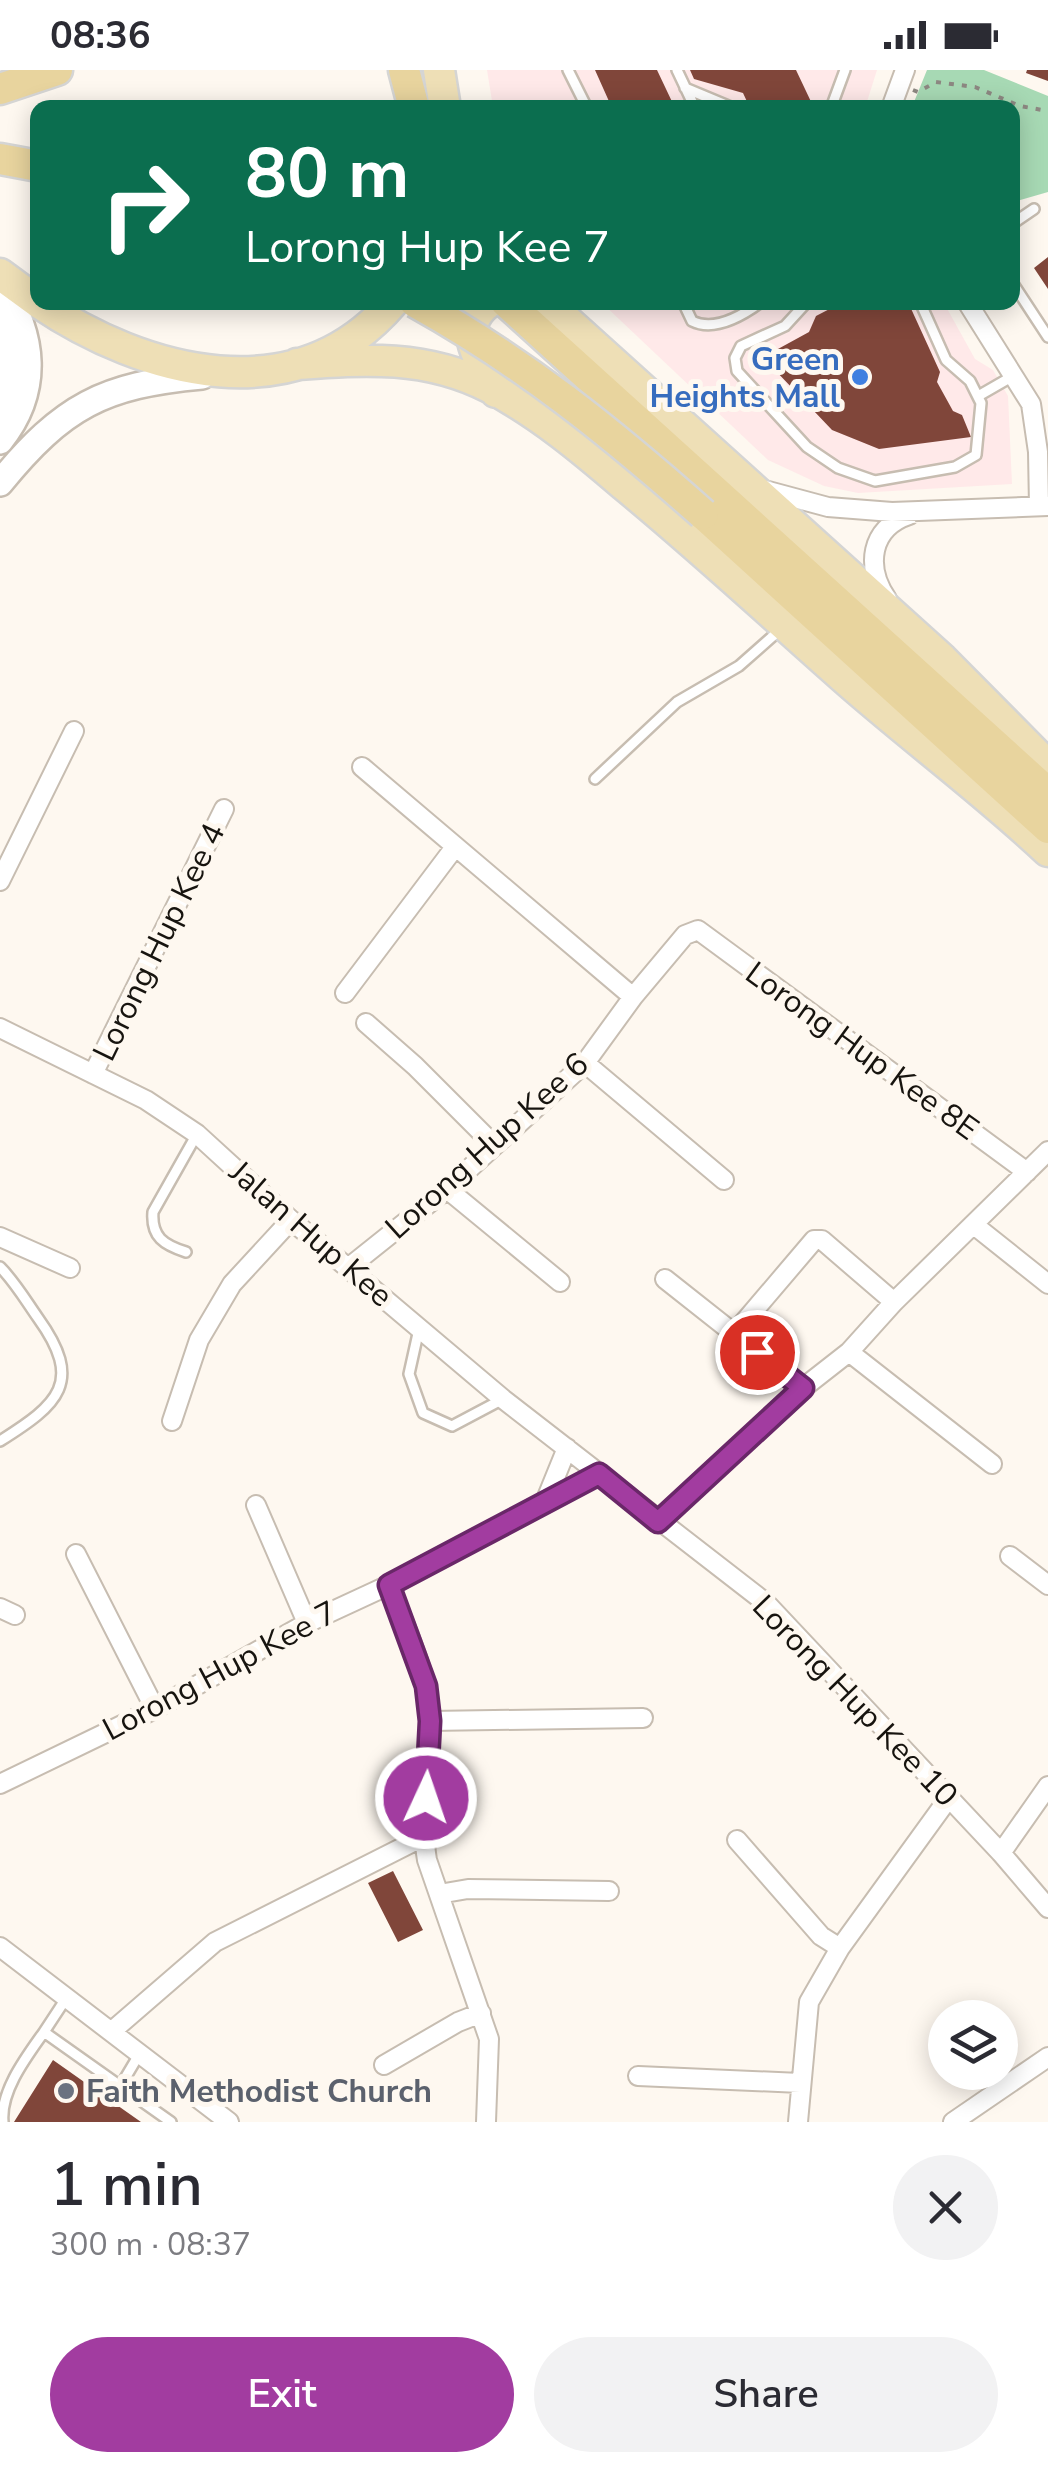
<!DOCTYPE html>
<meta charset="utf-8">
<style>
body{margin:0;font-family:"Nunito Sans",sans-serif;background:#f2f2f3;color:#2b2b33;height:100vh;display:flex;flex-direction:column;font-size:38px;white-space:nowrap}
*{box-sizing:border-box;margin:0}
p{font-size:32px;color:#7c7c81}
.icon{flex:none;width:55px;height:55px;fill:none;stroke:currentColor;stroke-width:2;stroke-linecap:round;stroke-linejoin:round}
.map{position:relative;height:2052px;overflow:hidden}
.sheet{display:flex;flex-direction:column;background:#fff;flex:1}
.sheet>*{flex:none}
.banner{position:absolute;left:30px;top:30px;width:990px;height:210px;border-radius:20px;box-shadow:0 5px 25px #0003;background:#0b6e4f;color:#fff;overflow:hidden}
.tools{position:absolute;left:928px;top:1930px;display:grid;gap:20px}
.tools a{display:grid;place-items:center;width:90px;height:90px;border-radius:50%;background:#fff;box-shadow:0 5px 25px #0003;font-size:50px}
.pin{position:absolute;display:grid;place-items:center;width:85px;height:85px;color:#fff;margin:-42px;border:5px solid #fff;border-radius:50%;box-shadow:0 2px 10px #0007}
.me{position:absolute;width:110px;margin:-55px;rotate:3deg;stroke-linejoin:round;filter:drop-shadow(0 0 8px #0008)}
.turn{display:flex;align-items:center;gap:35px;height:210px;padding:0 50px;font-size:45px}
.turn .icon{width:130px;height:130px;stroke-width:2.5}
.turn b{display:block;font-size:70px;line-height:85px}
.round{display:grid;place-items:center;flex:none;width:105px;height:105px;border-radius:52px;background:#f2f2f3}
.summary{display:flex;align-items:center;justify-content:space-between;height:170px;padding:0 50px}
h1{font-size:60px;font-weight:600;line-height:75px}
.button{display:flex;gap:20px;margin-top:auto;padding:20px 50px}
.button a{flex:1;height:115px;border-radius:60px;background:#a23ca0;color:#fff;font-size:40px;font-weight:600;line-height:115px;text-align:center}
.button a+a{background:#f2f2f3;color:#2b2b33}
.status{display:flex;justify-content:space-between;align-items:center;height:70px;padding:0 50px;background:#fff;direction:ltr}
.status svg{height:28px;fill:currentColor}
.map>svg:first-child{display:block}
.commercial{fill:#ffe9e9}
.green{fill:#a7d9b4}
.building{fill:#80463a}
.lines{fill:none;stroke-linecap:round;stroke-linejoin:round}
.service-casing{stroke:#c7bdb1;stroke-width:14}
.minor-casing{stroke:#c7bdb1;stroke-width:22}
.secondary-casing{stroke:#c7bdb1;stroke-width:30}
.primary-casing{stroke:#d5d5d4;stroke-width:35}
.trunk-casing{stroke:#d5d5d4;stroke-width:35}
.path{stroke:#8d8882;stroke-width:4;stroke-dasharray:5 8;stroke-linecap:butt}
.service{stroke:#fff;stroke-width:9}
.minor{stroke:#fff;stroke-width:18}
.secondary{stroke:#fff;stroke-width:25}
.primary{stroke:#eedfb6;stroke-width:30}
.trunk{stroke:#e8d49e;stroke-width:30}
.trunk-bridge-casing{stroke:#d5d5d4;stroke-width:35;stroke-linecap:butt}
.trunk-bridge{stroke:#e8d49e;stroke-width:30}
.route-casing{stroke:#692768;stroke-width:25}
.route{stroke:#a23ca0;stroke-width:18}
.shop-dot{fill:#3f7fe0;stroke:#fef8f0;stroke-width:4}
.worship-dot{fill:#6b7280;stroke:#fef8f0;stroke-width:4}
.labels{text-anchor:middle;dominant-baseline:central;stroke-width:10;stroke-linejoin:round;paint-order:stroke}
.shop-label{font-size:32px;font-weight:bold;fill:#366cbe;stroke:#fef8f0;text-anchor:end}
.street-label{font-size:32px;fill:#17140f;stroke:#fef8f0}
.worship-label{font-size:32px;font-weight:bold;fill:#5b616d;stroke:#fef8f0;text-anchor:start}
</style>
<div class="status"><b>08:36</b><svg viewBox="0 0 49 12"><path d="M0 12V9h3v3zM5 12V6h3v6zM10 12V3h3v9zM15 12V0h3v12zM26 1h20v11H26zM47 4h2v5h-2z"/></svg></div>
<div class="map">
<svg width="1048" height="2052" viewBox="0 0 1048 2052">
<rect width="100%" height="100%" fill="#fef8f0"/>
<path class="commercial" d="M487 0H877L865 38 493 37Z
M602 233H944L975 289 993 300 1008 326 1012 414 858 423 824 416 768 390Z"/>
<path class="green" d="M927 0H984L1048 26V122L1013 132 1012 38 912 37Z"/>
<path class="building" d="M595 0H657L675 38H612Z
M690 0H796L814 38H750L743 23 694 9Z
M1027 0H1048V11L1026 3Z
M1048 187V219L1034 198Z
M843 232H908L940 302 937 312 953 341 962 345 971 367 879 379 832 360 774 299 767 285 809 262 816 246Z
M393 1801 423 1860 398 1872 368 1813Z
M53 1990 141 2052H14Z"/>
<g class="lines">
<g class="service-casing">
<path id="service" d="M568 0 587 38
M677 0 695 38
M685 18 733 38
M831 38 845 0
M1012 154 1034 139
M1012 212 1048 267
M683 232 692 251C714 262 742 246 761 232
M807 232 785 256 741 276 735 288 737 301 807 377 838 398 875 411 955 397 976 385 981 333 970 311 946 290 920 232
M980 325 1013 306
M595 709 677 632 739 596 782 558
M186 1182C164 1175 151 1167 153 1142L197 1064
M0 1197C15 1212 26 1231 38 1248 84 1312 59 1334 0 1371
M419 1259 409 1304 423 1343 452 1356 503 1329
M44 1962 67 1927
M121 2015 140 1983
M3 2052C0 2021 27 1986 44 1962L171 2052"/>
</g>
<g class="minor-casing">
<path id="minor" d="M891 38 905 0
M967 232 1031 334 1038 382 1039 436
M761 419 828 437 892 442 1048 436
M887 529C865 497 870 458 909 445
M362 697 633 927
M0 811 74 661
M345 923 455 777
M366 953 415 996 494 1075
M0 958 146 1030 197 1064 291 1150 503 1329 766 1533 1001 1783 1048 1838
M585 993 724 1110
M93 1004 224 739
M447 1119 560 1212
M974 1155 1048 1214
M0 1167 70 1198
M348 1198 447 1119 585 993 633 927 685 865 698 860 1027 1102
M665 1209 803 1318
M734 1264 814 1170H822L894 1232
M849 1282 992 1394
M172 1351 199 1270 232 1214 291 1150
M545 1432 567 1378
M256 1435 307 1553
M658 1451 803 1318 849 1282 894 1232 1048 1081
M76 1484 155 1639
M1010 1486 1048 1515
M389 1515C405 1558 428 1603 430 1649 433 1696 419 1743 427 1790L489 1969 486 2052
M0 1538 15 1545
M430 1651 643 1648
M0 1714 155 1639 307 1553 389 1515 599 1404
M737 1770 821 1866 840 1878
M1001 1783 1048 1716
M439 1824 468 1819 609 1821
M0 1877 229 2052
M112 1961 215 1872 423 1767
M384 1995 458 1952 481 1943
M638 2006 800 2013
M798 2052 809 1932 840 1878 948 1729
M953 2052 1048 1987"/>
</g>
<g class="secondary-casing">
<path id="secondary" d="M0 214C35 265 40 321 0 371
M0 248C12 281 13 308 3 342
M0 413C63 336 103 315 202 306"/>
</g>
<g class="primary-casing">
<path id="primary" d="M439 0 445 38
M0 204 38 232
M38 232C144 304 297 345 393 232
M489 232C453 258 483 293 496 322
M546 232 942 589 1048 696
M297 294C366 289 426 285 489 317 539 343 582 379 624 415 696 474 765 538 835 600 904 662 980 717 1048 781"/>
</g>
<g class="trunk-casing">
<path id="trunk" d="M404 0 414 38
M0 19 57 0
M0 89 38 96
M506 232 1048 723
M703 444 1048 758"/>
</g>
<path class="path" d="M913 20 918 22 936 12 975 17 1020 36 1048 41"/>
<use href="#service" class="service"/>
<use href="#minor" class="minor"/>
<use href="#secondary" class="secondary"/>
<use href="#primary" class="primary"/>
<use href="#trunk" class="trunk"/>
<g class="trunk-bridge-casing">
<path id="trunk-bridge" d="M415 232C526 294 608 360 703 444"/>
</g>
<use href="#trunk-bridge" class="trunk-bridge"/>
</g>
<g class="lines">
<g class="route-casing">
<path id="route" d="M426 1728 430 1651 426 1616 389 1515 599 1404 658 1452 803 1318 757 1282"/>
</g>
<use href="#route" class="route"/>
</g>
<circle class="shop-dot" cx="860" cy="307" r="10"/>
<circle class="worship-dot" cx="66" cy="2021" r="10"/>
<g class="labels">
<g class="shop-label">
<text x="840" y="289">Green<tspan x="840" dy="37">Heights Mall</tspan></text>
</g>
<g class="street-label">
<text transform="translate(159 872) rotate(-64)">Lorong Hup Kee 4</text>
<text transform="translate(862 981) rotate(36)">Lorong Hup Kee 8E</text>
<text transform="translate(487 1076) rotate(-42)">Lorong Hup Kee 6</text>
<text transform="translate(311 1164) rotate(41)">Jalan Hup Kee</text>
<text transform="translate(220 1601) rotate(-28)">Lorong Hup Kee 7</text>
<text transform="translate(855 1631) rotate(46)">Lorong Hup Kee 10</text>
</g>
<g class="worship-label">
<text x="86" y="2021">Faith Methodist Church</text>
</g>
</g>
</svg>
<div class="tools">
<a><svg class="icon" aria-label="layers" viewBox="0 0 24 24"><path d="M12 4l9 5-9 5-9-5zM3 14l9 5 9-5"/></svg></a>
</div>
<div class="pin" style="left:757px;top:1282px;background:#d93025"><svg class="icon" aria-label="arrive" viewBox="0 0 24 24"><path d="M6 21V4h12l-3 4 3 4H6"/></svg></div>
<svg class="me" style="left:426px;top:1728px" viewBox="-20 -20 40 40"><circle r="17" fill="#a23ca0" stroke="#fff" stroke-width="3"/><path d="M0-11L8 9 0 5-8 9z" fill="#fff"/></svg>
<div class="banner">
<div class="turn"><svg class="icon" aria-label="right" viewBox="0 0 24 24"><path d="M7 20v-9h11M14 6l5 5-5 5"/></svg><div><b>80 m</b>Lorong Hup Kee 7</div></div>
</div>
</div>
<section class="sheet">
<div class="summary"><div><h1>1 min</h1><p>300 m · 08:37</p></div><a class="round"><svg class="icon" aria-label="close" viewBox="0 0 24 24"><path d="M6 6l12 12M18 6L6 18"/></svg></a></div>
<div class="button"><a>Exit</a><a>Share</a></div>
</section>
